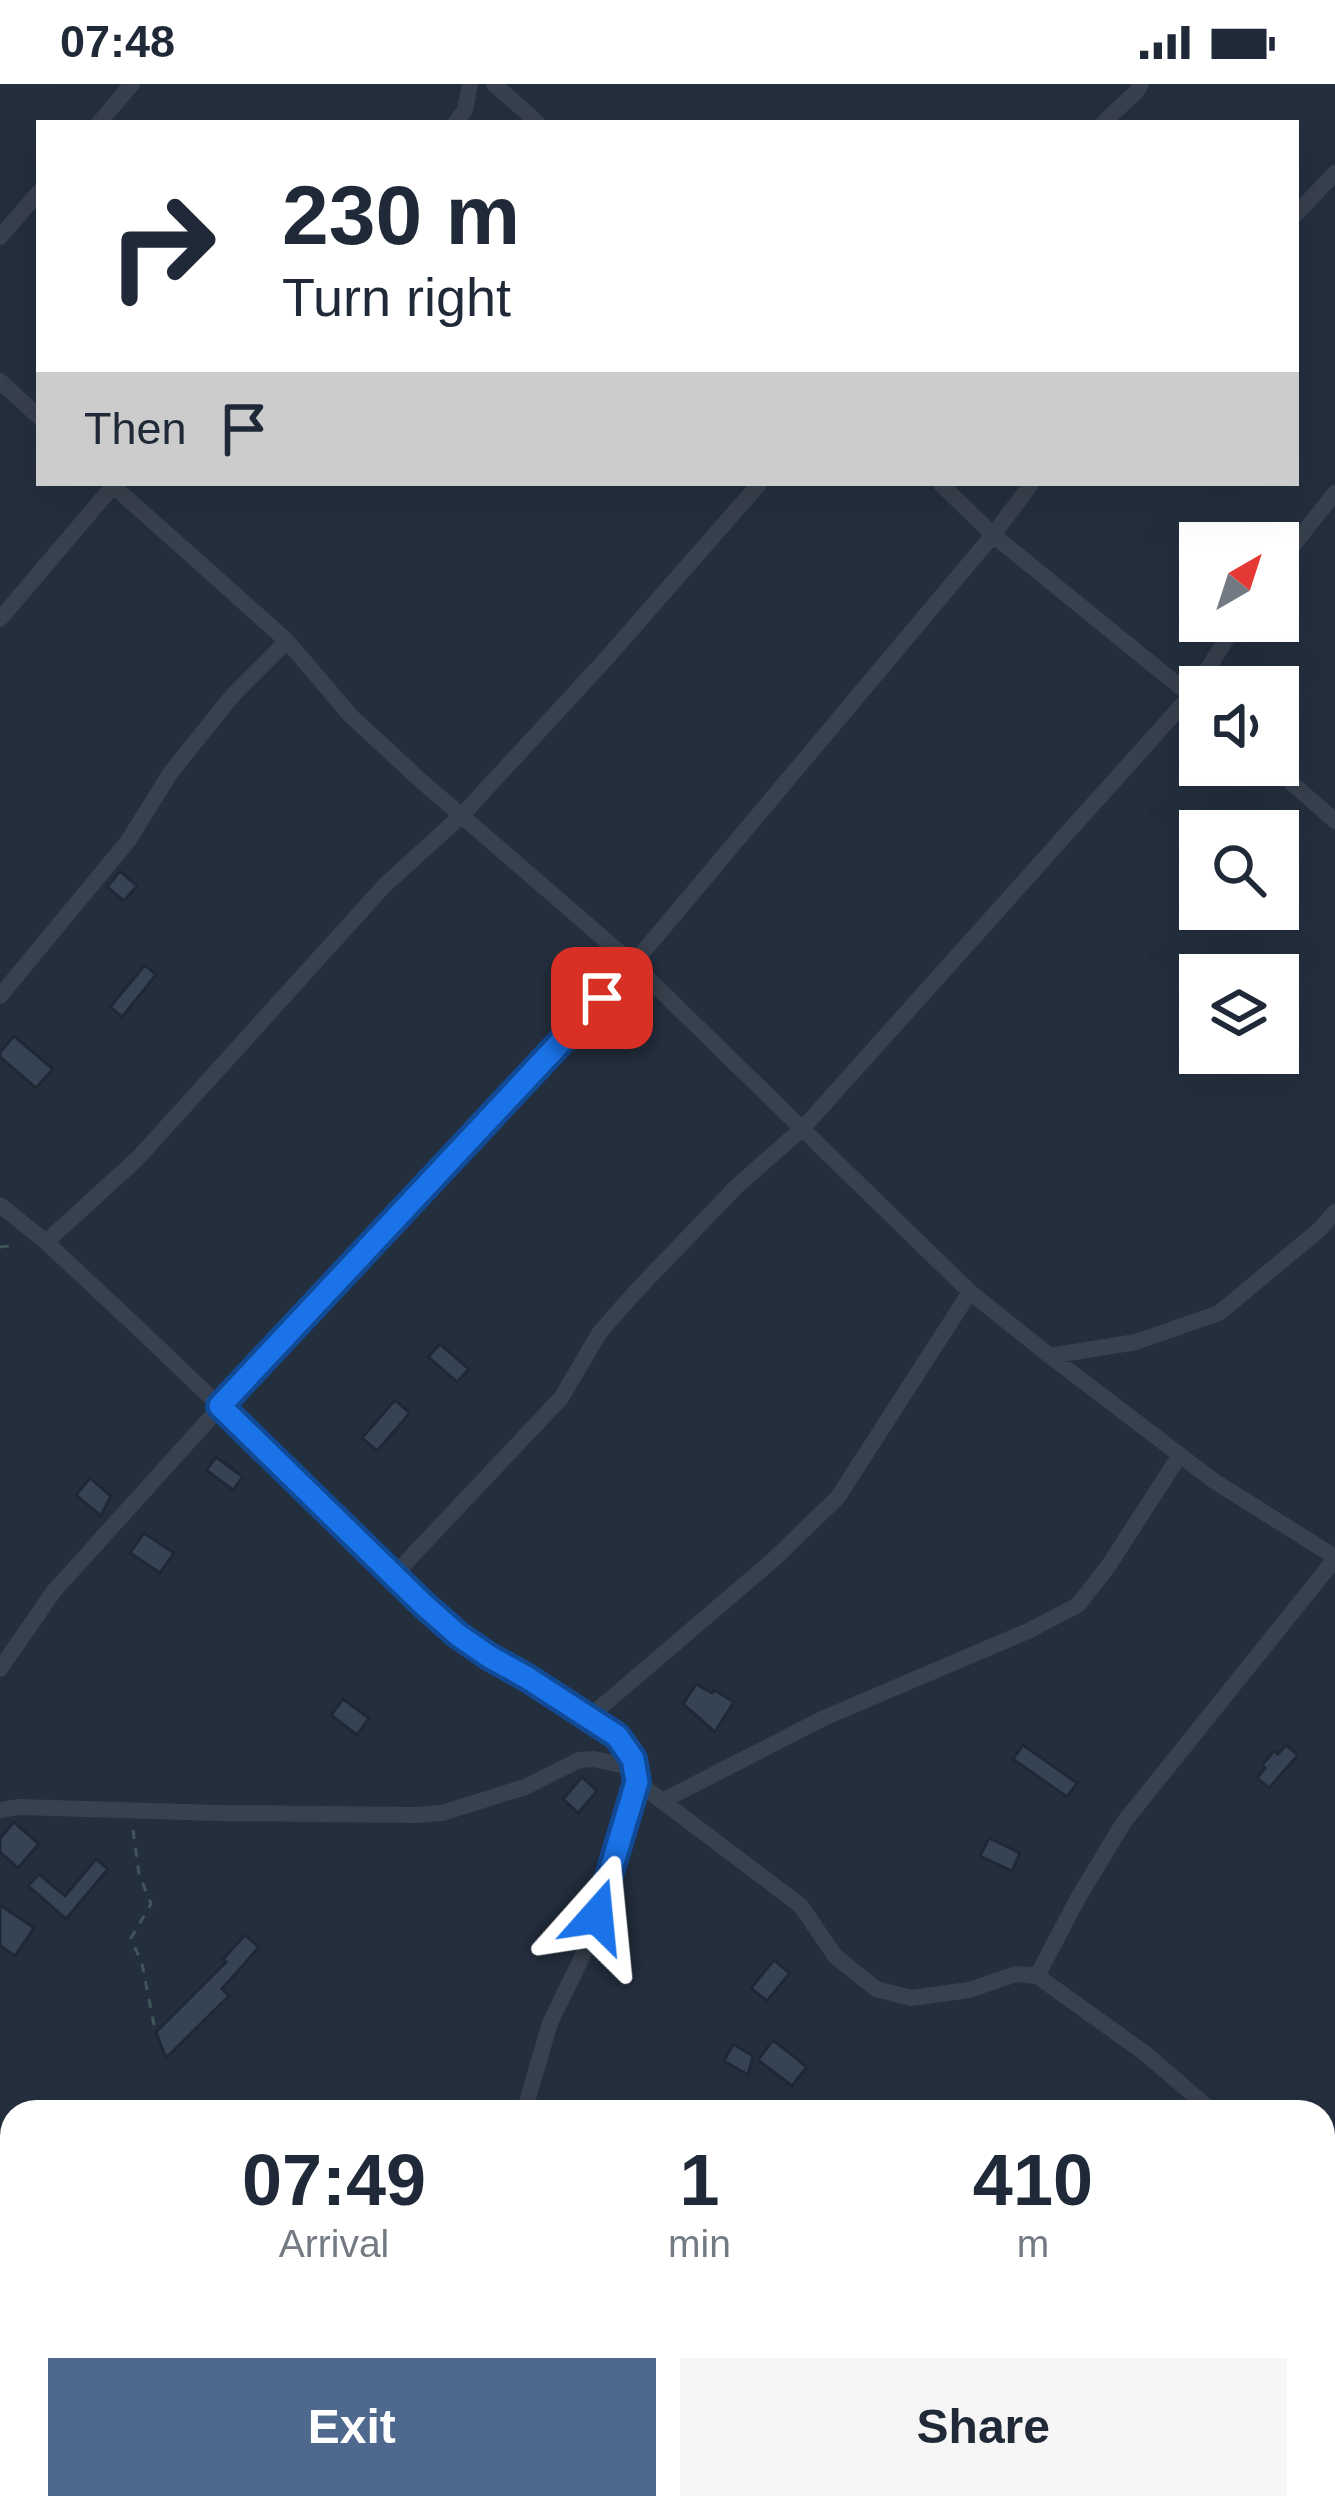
<!DOCTYPE html>
<style>
body{margin:0;font-family:Helvetica,sans-serif;background:#f6f6f7;color:#1f2937;height:100vh;display:flex;flex-direction:column;font-size:45px;white-space:nowrap}
*{box-sizing:border-box;margin:0}
p{font-size:39px;color:#747a83}
.icon{flex:none;width:66px;height:66px;fill:none;stroke:currentColor;stroke-width:2;stroke-linecap:round;stroke-linejoin:round}
.map{position:relative;flex:1;overflow:hidden}
.panel{position:absolute;left:0px;top:2016px;width:1335px;height:420px;display:flex;flex-direction:column;background:#fff;border-radius:36px 36px 0 0;box-shadow:0 12px 48px #0002}
.panel>*{flex:none}
.guide{position:absolute;left:36px;top:36px;width:1263px;height:366px;border-radius:0px;box-shadow:0 12px 48px #0002;background:#fff;color:#1f2937;overflow:hidden}
.needle{width:78px;rotate:39deg}
.fabs{position:absolute;left:1179px;top:438px;display:grid;gap:24px}
.fabs a{display:grid;place-items:center;width:120px;height:120px;border-radius:0px;background:#fff;box-shadow:0 12px 48px #0002;font-size:60px}
.pin{position:absolute;display:grid;place-items:center;width:102px;height:102px;color:#fff;margin:-51px;border-radius:24px;box-shadow:0 6px 18px #0006}
.me{position:absolute;width:132px;margin:-66px;rotate:18deg;stroke-linejoin:round;filter:drop-shadow(0 0 9px #0008)}
.turn{display:flex;align-items:center;gap:42px;height:252px;padding:0 48px;font-size:54px}
.turn .icon{width:156px;height:156px;stroke-width:2.5}
.turn b{display:block;font-size:84px;line-height:102px}
.then{display:flex;align-items:center;height:114px;padding:0 48px;background:#0003;gap:24px;font-size:45px}
.eta{display:flex;justify-content:space-evenly;align-items:center;height:204px;text-align:center}
.eta b{font-size:72px;font-weight:800;line-height:84px}
.cta{display:flex;gap:24px;margin-top:auto;padding:24px 48px}
.cta a{flex:1;height:138px;border-radius:0px;background:#4f688e;color:#fff;font-size:48px;font-weight:800;line-height:138px;text-align:center}
.cta a+a{background:#f6f6f7;color:#1f2937}
.status{display:flex;justify-content:space-between;align-items:center;height:84px;padding:0 60px;background:#fff;direction:ltr}
.status svg{height:33px;fill:currentColor}
.map>svg:first-child{display:block}
.building{fill:#364354;stroke:#1f2835;stroke-width:3}
.lines{fill:none;stroke-linecap:round;stroke-linejoin:round}
.path{stroke:#3f5557;stroke-width:3;stroke-dasharray:9 9;stroke-linecap:butt}
.minor{stroke:#38414e;stroke-width:16}
.route-casing{stroke:#114b97;stroke-width:30}
.route{stroke:#1a73e8;stroke-width:21}
</style>
<div class="status"><b>07:48</b><svg viewBox="0 0 49 12"><path d="M0 12V9h3v3zM5 12V6h3v6zM10 12V3h3v9zM15 12V0h3v12zM26 1h20v11H26zM47 4h2v5h-2z"/></svg></div>
<div class="map">
<svg width="1335" height="2436" viewBox="0 0 1335 2436">
<rect width="100%" height="100%" fill="#242f3e"/>
<path class="building" d="M120 787 137 802 124 817 107 803Z
M145 881 156 891 122 933 110 923Z
M14 952 53 985 36 1004 0 973V968Z
M440 1260 469 1285 457 1298 428 1273Z
M395 1316 410 1329 377 1367 362 1354Z
M216 1373 243 1393 233 1406 206 1386Z
M90 1394 111 1412 101 1432 76 1411Z
M144 1449 174 1469 160 1489 130 1469Z
M696 1600 712 1609 714 1606 734 1618 715 1648 683 1620Z
M343 1615 369 1634 357 1651 331 1631Z
M1023 1661 1077 1699 1067 1713 1013 1675Z
M1286 1661 1298 1671 1269 1704 1257 1694 1265 1684 1262 1681 1274 1667 1278 1670Z
M582 1693 597 1707 578 1729 563 1715Z
M14 1738 39 1760 18 1784 0 1768V1754Z
M989 1754 1020 1769 1012 1787 980 1772Z
M96 1775 108 1785 66 1835 28 1802 39 1790 65 1812Z
M0 1821 34 1844 15 1872 0 1862Z
M245 1851 259 1863 222 1905 229 1912 166 1974 156 1948 226 1878 223 1875Z
M774 1876 790 1889 767 1917 751 1904Z
M773 1956 807 1983 792 2002 758 1976Z
M733 1960 753 1972 748 1991 724 1977Z"/>
<g class="lines">
<path class="path" d="M0 1163 16 1161
M133 1746 139 1790 151 1820 131 1854 142 1880 154 1941"/>
<path class="minor" d="M494 0 538 39
M99 39 132 0
M455 39 465 26 470 0
M1103 39 1136 8 1141 0
M1296 130 1335 89
M0 153 39 108
M0 297 39 333
M110 399 287 557 351 632 419 695 633 880 970 1208 1050 1272 1214 1397 1335 1473
M940 399 993 451 1200 619
M1278 480 1335 409
M0 535 113 402
M1271 681 1335 737
M0 912 128 757 171 688 233 611 287 557
M0 1121 46 1158 138 1244 338 1435 423 1520 458 1551 490 1573 527 1593 617 1652 633 1675 637 1698 618 1765 586 1865 550 1939 524 2028
M46 1158 138 1074 384 802 463 730 605 576 760 399
M1050 1272 1136 1258 1219 1229 1319 1146 1335 1128
M394 1491 561 1314 600 1248 639 1204 737 1102 803 1044 1191 611 1238 537
M0 1585 54 1507 221 1322 633 880 993 451 1032 399
M588 1634 773 1476 838 1413 970 1208
M637 1698 801 1822 835 1872 876 1905 911 1914 969 1906 1016 1890 1037 1892 1146 1970 1213 2028
M664 1716 824 1634 1028 1547 1078 1521 1109 1481 1180 1371
M0 1726 19 1723 218 1729 417 1731 442 1729 525 1703 579 1676 594 1675 634 1684
M1037 1892 1078 1814 1124 1738 1335 1475
M1323 2105 1335 2113
M471 2424 472 2436
M88 2436 101 2424
M989 2436 998 2424"/>
</g>
<g class="lines">
<g class="route-casing">
<path id="route" d="M597 1832 637 1698 633 1675 617 1652 526 1593 490 1573 458 1551 423 1520 220 1322 602 914"/>
</g>
<use href="#route" class="route"/>
</g>
</svg>
<div class="fabs">
<a><svg class="needle" viewBox="-14 -14 28 28"><path d="M0-13l5 13h-10z" fill="#e53935"/><path d="M0 13l5-13h-10z" fill="#747a83"/></svg></a>
<a><svg class="icon" aria-label="sound" viewBox="0 0 24 24"><path d="M4 9h4l5-4v14l-5-4H4zM17 9q2 3 0 6"/></svg></a>
<a><svg class="icon" aria-label="search" viewBox="0 0 24 24"><circle cx="10" cy="10" r="6"/><path d="M15 15l6 6"/></svg></a>
<a><svg class="icon" aria-label="layers" viewBox="0 0 24 24"><path d="M12 4l9 5-9 5-9-5zM3 14l9 5 9-5"/></svg></a>
</div>
<div class="pin" style="left:602px;top:914px;background:#d93025"><svg class="icon" aria-label="arrive" viewBox="0 0 24 24"><path d="M6 21V4h12l-3 4 3 4H6"/></svg></div>
<svg class="me" style="left:597px;top:1832px" viewBox="-20 -20 40 40"><path d="M0-17L14 15 0 8-14 15z" fill="#1a73e8" stroke="#fff" stroke-width="4"/></svg>
<div class="guide">
<div class="turn"><svg class="icon" aria-label="right" viewBox="0 0 24 24"><path d="M7 20v-9h11M14 6l5 5-5 5"/></svg><div><b>230 m</b>Turn right</div></div>
<div class="then">Then<svg class="icon" aria-label="arrive" viewBox="0 0 24 24"><path d="M6 21V4h12l-3 4 3 4H6"/></svg></div>
</div>
<section class="panel">
<div class="eta">
<div><b>07:49</b><p>Arrival</p></div>
<div><b>1</b><p>min</p></div>
<div><b>410</b><p>m</p></div>
</div>
<div class="cta"><a>Exit</a><a>Share</a></div>
</section>
</div>
